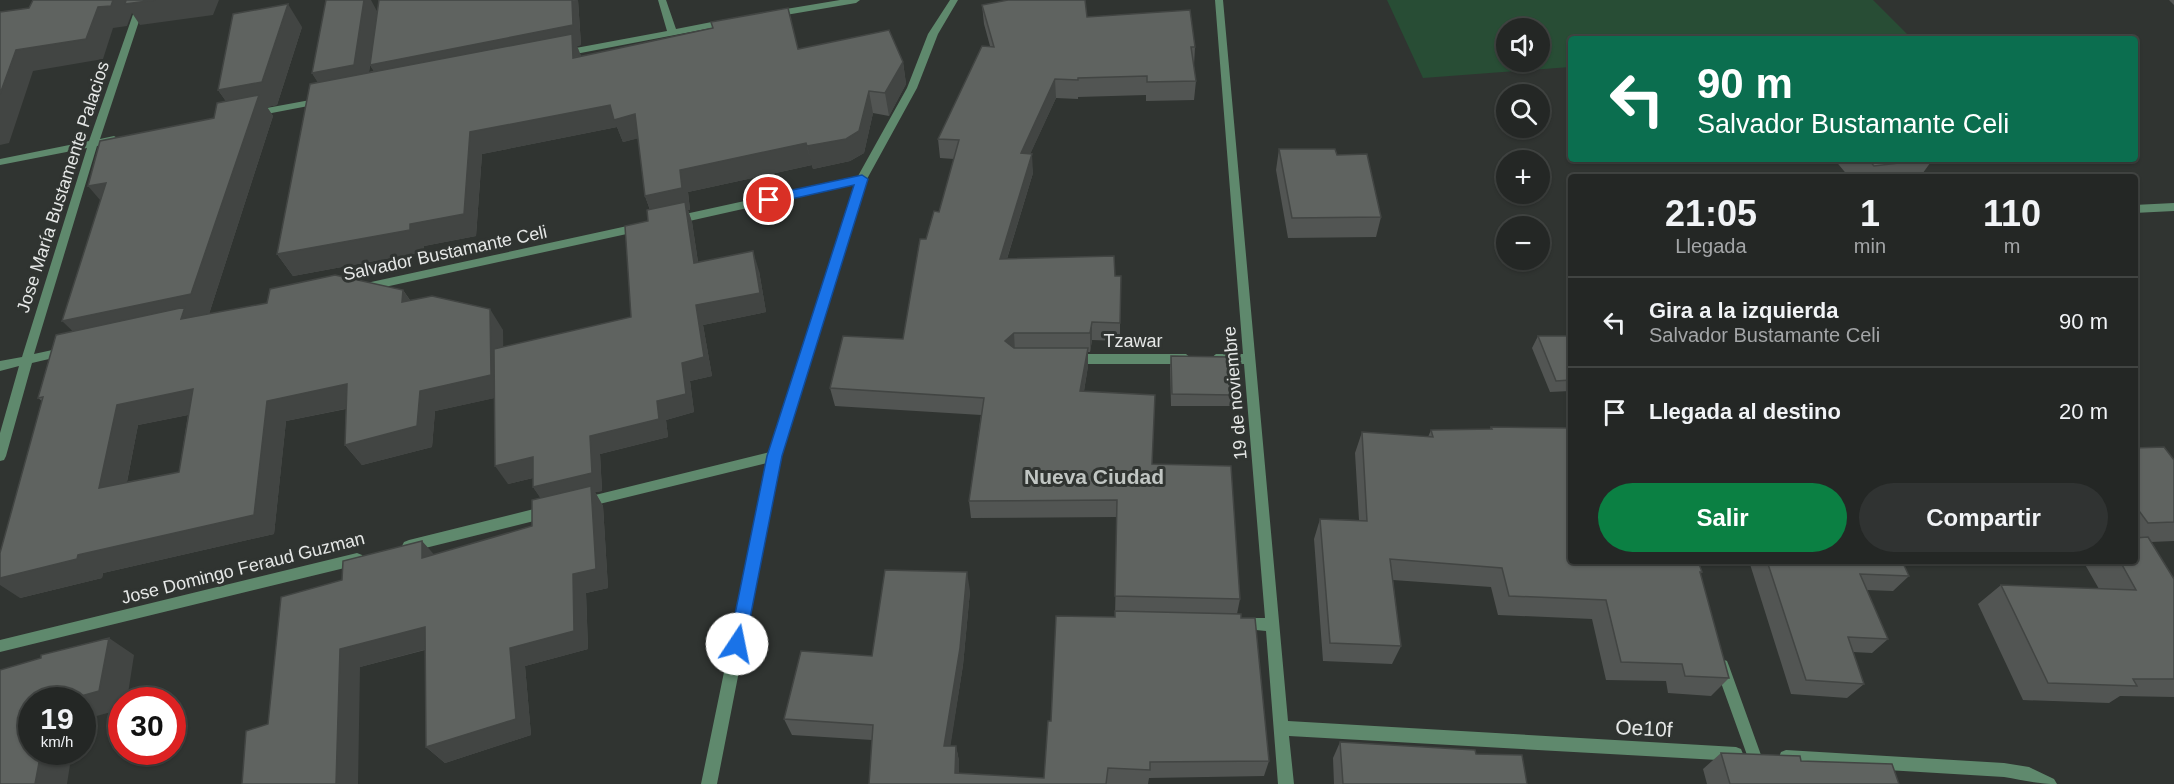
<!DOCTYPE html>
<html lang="es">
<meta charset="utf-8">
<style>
body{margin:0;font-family:Helvetica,sans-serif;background:#303332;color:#f1f3f6;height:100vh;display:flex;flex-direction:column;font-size:22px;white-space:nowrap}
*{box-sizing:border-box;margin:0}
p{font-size:20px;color:#a3a5a7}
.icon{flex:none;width:33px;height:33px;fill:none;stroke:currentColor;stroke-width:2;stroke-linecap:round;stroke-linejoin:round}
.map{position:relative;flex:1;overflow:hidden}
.side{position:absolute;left:1568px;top:174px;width:570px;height:390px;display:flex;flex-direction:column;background:#242725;border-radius:6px;box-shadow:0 2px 4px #0004,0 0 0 2px #414442}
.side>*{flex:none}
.hud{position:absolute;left:1568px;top:36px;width:570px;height:126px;border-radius:6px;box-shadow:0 2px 4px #0004,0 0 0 2px #414442;background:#0b6e4f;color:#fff;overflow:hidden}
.buttons{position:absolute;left:1496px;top:18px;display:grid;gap:12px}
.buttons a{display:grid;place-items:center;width:54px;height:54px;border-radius:50%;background:#242725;box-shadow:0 2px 4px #0004,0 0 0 2px #414442;font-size:30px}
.speed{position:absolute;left:18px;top:687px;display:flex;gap:12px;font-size:30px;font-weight:700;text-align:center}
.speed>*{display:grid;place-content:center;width:78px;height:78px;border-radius:50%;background:#242725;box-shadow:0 2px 4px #0004,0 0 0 2px #414442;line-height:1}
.speed small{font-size:15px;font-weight:400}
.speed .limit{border:9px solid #d22;background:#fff;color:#111}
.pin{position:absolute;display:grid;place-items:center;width:51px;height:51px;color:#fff;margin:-26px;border:3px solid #fff;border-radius:50%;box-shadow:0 2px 6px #0007}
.me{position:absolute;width:66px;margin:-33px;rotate:11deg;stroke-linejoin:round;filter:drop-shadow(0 0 4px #0008)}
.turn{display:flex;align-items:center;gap:21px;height:126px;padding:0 30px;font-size:27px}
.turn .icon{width:78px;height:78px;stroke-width:2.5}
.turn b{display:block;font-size:42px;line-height:51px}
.eta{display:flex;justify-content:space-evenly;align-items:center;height:102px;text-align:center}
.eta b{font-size:36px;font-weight:700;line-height:42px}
.action{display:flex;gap:12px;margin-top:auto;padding:12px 30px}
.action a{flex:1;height:69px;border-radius:36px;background:#0b8043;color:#fff;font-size:24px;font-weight:700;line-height:69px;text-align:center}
.action a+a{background:#303332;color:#f1f3f6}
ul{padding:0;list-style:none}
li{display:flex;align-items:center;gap:18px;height:90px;padding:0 30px;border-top:2px solid #414442}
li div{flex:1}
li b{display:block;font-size:22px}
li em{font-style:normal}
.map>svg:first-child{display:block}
.green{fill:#284d35;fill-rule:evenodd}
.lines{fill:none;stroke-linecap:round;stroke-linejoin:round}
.street{fill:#5f896d;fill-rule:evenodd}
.wall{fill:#525553;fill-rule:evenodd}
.shaded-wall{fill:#424543}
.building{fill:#5f6360;stroke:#424543;stroke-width:1.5;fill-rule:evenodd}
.route{fill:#1a73e8;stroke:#114b97;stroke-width:1.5}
.labels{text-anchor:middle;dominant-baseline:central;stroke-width:6;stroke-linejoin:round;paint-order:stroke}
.street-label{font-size:18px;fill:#e5e7e6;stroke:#303431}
.quarter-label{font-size:21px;font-weight:bold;fill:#c1c6c3;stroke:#303431}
.near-street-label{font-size:21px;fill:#e5e7e6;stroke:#303431}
</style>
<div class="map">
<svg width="2174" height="784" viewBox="0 0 2174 784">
<rect width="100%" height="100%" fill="#303431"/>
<path class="green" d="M1387 0H1873L1912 39H1570V67L1423 78ZM1506 28H1539V62H1506Z"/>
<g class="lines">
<path class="street" d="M138 0H146L100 139 114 136 119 139 118 141 97 146 34 354 66 347 72 351 66 355 32 363 6 456 4 460 0 461V433L19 366 0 371V361L22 357 87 148 0 165V159L89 141Z
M658 0H666L676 29 727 19 732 22 727 25 565 56 560 53 565 50 667 31Z
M840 0H860L856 3 774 17 770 14 774 11Z
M950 0H958L938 34 917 88 867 179 781 456 717 784H701L767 463 583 508 578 507 577 503 578 499 583 498 770 452 855 184 676 224 671 220 676 216 858 176 907 88 928 34Z
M1215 0H1223L1288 721 1736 747 1741 749 1743 754 1741 759 1736 761 1289 736 1294 784H1278L1266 631 1236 628 1234 624 1236 620 1241 618H1265L1244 364H1216L1210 359 1216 354H1243Z
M321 98 324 99V103L256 116 251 113 256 110Z
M2174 203V211L2134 213V205Z
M641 223 646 227 645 230 362 292 356 288 362 284Z
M1072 354H1186L1192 359 1186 364H1072L1066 359Z
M546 506 551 508 552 512 551 516 546 518 409 552 404 550 402 546 404 542 409 540Z
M357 553 362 555 364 559 362 563 357 565 0 652V640Z
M1722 659 1727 661 1729 666 1761 755 1759 760 1754 762 1749 760 1747 755 1715 666 1717 661Z
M1786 750 2004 763 2029 767 2054 779 2057 784C2038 784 2022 780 2004 777L1786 764 1781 762 1779 757 1781 752Z"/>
</g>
<path class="wall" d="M379 0H578L581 45 577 46 581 56 798 49 903 62 906 84 889 116 873 113 864 153 850 161 813 169 812 165 688 192 690 210H688L692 222 698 262 759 271 766 312 703 325 712 376 690 381 694 412 666 420 668 437 600 454 602 491 595 492 603 506 608 588 586 593 588 649 525 666 531 735 445 763 426 747 425 650 360 667 268 724 434 555 532 526 541 498 533 487V478L508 484 494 398 435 411 432 447 362 465 345 445 346 409 286 421 274 534 103 573 102 578 20 598 42 401 38 398 72 331 226 101 218 90 302 27 277 105 267 107 273 116 209 314 403 290 410 300 503 330V347L631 317 650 210 645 196 638 138 623 142 617 127 482 154 476 236 424 246 423 252 293 276 277 254 318 82 312 73 377 13ZM370 65 374 71 369 72ZM188 415 179 472 127 482 138 425Z
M2169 0H2174V5Z
M982 5 1087 17 1195 47 1194 66 1196 81 1194 100 1146 101V95L1078 97V99L1056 98 1030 154 1033 173 1007 259 1115 276 1120 323V341L1092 340 1090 352H1088V366L1084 391 1152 464 1240 599 1237 614 1241 618 1269 761 1264 776 1149 778 1148 784H869L872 740 792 735 784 719 872 656 970 591 963 665 950 746H956L959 761V773L1044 778 1051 721 1115 617 1117 517 971 518 969 501 981 415 835 406 830 388 903 339 926 239 939 212 954 159 940 158 938 139 990 46 984 24Z
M1279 149 1337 155 1381 217 1376 237 1288 238 1276 170Z
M1834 159H1933L1920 177H1849Z
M1538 336H1570V391L1550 392 1532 348Z
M1171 356 1232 395 1230 406H1171L1170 368Z
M1491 427 1702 572 1700 575 1729 678 1711 696 1668 693 1666 681 1606 680 1592 619 1498 615 1491 587 1393 580 1401 646 1392 664 1323 661 1314 539 1320 519 1359 520 1355 453 1362 432 1428 437 1431 430 1490 429Z
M2134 448 2174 460V541L2151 542 2174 579V697L2120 696 2109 703 2023 700 1978 604 2001 585 2099 589 2083 561H2134Z
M1749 561H1902L1909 576 1893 591 1867 590 1888 639 1872 653 1853 652 1864 684 1847 698 1791 694Z
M1340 742 1476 754 1527 784H1334L1333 758Z
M1721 753 1801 761 1899 784H1707L1703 769Z"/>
<path class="shaded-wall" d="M113 0H219L213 15 140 25 132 13 127 26 113 28 103 59 33 71 9 143 0 145V94L16 50Z
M364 0H371L378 13 578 0 581 45 577 46 581 56 382 85 370 65 367 88 326 96 312 73Z
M288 4 302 27 277 105 267 107 273 116 209 314 83 341 62 321 234 113 218 90Z
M903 62 906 84 889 116 885 93Z
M1055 79 1056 98 1022 172 1021 153Z
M869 91 873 113 864 153 850 161 813 169 807 146Z
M610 105 635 114 644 137 623 142 617 127 482 154 476 236 424 246 423 252 293 276 277 254 410 224 470 132Z
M806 143 812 165 688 192 690 210H688L692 222 701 282 653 218 645 196 680 170Z
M1032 154 1033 173 1001 278 1000 259Z
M106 183V207L88 186Z
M753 251 759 271 766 312 703 325 712 376 690 381 694 412 666 420 668 437 600 454 602 491 595 492 603 506 608 588 586 593 588 649 525 666 531 735 445 763 426 747 510 648 545 505 533 487 590 436 657 401 682 363 696 305Z
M403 290 417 311 402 302Z
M490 309 503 330 504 396 435 411 432 447 362 465 345 445 420 391Z
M1092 322V340L1090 352V333Z
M1014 333 1015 352 1005 341Z
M1088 348V366L1081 409 1080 391Z
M347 384 364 405 286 421 274 534 103 573 102 578 20 598 0 585V578L78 555 267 401Z
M193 389 213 410 138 425 122 507 99 488 117 405Z
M533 457 545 475 508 484 495 466Z
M422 541 439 560 422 558Z
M967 572 970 591 963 665 948 762 944 746Z
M425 627 442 645 360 667 358 784H336L340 649Z
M109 638 134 655 127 700H122V709L82 720V700H67Z
M956 746 959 761V784L955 773Z
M41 752H72L67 784H35Z"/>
<path class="building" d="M33 0H113L111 6 98 7 86 39 16 50 0 94V12L29 8Z
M126 0H155L125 4Z
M326 0H364L354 65 312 73Z
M379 0H572L573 25 370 65Z
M1008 0H1085L1087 17 1190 10 1195 47H1191L1196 81 1147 82V76L1078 78V80L1055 79 1021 153 1032 154 1000 259 1114 256 1115 276H1121L1120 323 1092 322 1090 333H1014L1005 341 1014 348H1088L1080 391 1155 395 1152 464 1231 466 1240 599 1115 596 1117 500 969 501 984 398 830 388 843 336 903 339 920 239H926L934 211 939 212 959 140 938 139 982 46 994 47 982 5Z
M288 4 262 82 218 90 233 14Z
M788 8 798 49 889 30 903 62 885 93 869 91 859 131 846 139 807 146 806 143 680 170 682 188 645 196 635 114 614 120 610 105 470 132 464 214 410 224V230L277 254 310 84 572 34 573 58 713 28 711 22Z
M259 95 191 294 62 321 106 183 88 186 100 141 214 118 217 103Z
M1279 149H1335L1337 155 1367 154 1381 217 1292 218Z
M1868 159H1933L1874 166Z
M685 202 694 263 753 251 760 293 696 305 704 357 682 363 686 394 657 401 659 419 590 436 592 473 533 487V457L495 466 494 349 631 317 625 226 648 221 647 210Z
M335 275 403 290 402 302 432 296 490 309 491 375 420 391 417 426 345 445 347 384 267 401 254 515 78 555 77 559 0 578V553L43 397 38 398 56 335 185 307 181 319 267 303 270 289ZM193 389 179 472 99 488 117 405Z
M1538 336H1570V380L1556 381Z
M1171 356 1230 357 1232 395 1172 394Z
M1491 427 1570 428V561H1698L1702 572H1700L1729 678 1685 676 1682 664 1621 662 1606 600 1509 596 1502 568 1390 559 1401 646 1330 643 1320 519 1367 521 1362 432 1433 437 1431 430 1492 429Z
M2164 447 2174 460V522L2148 523 2134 504V448Z
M591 486 596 569 573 574 574 631 510 648 516 719 426 747 425 627 340 649 336 784H242L246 731 268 724 281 597 342 580 343 561 422 541V558L532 526V500Z
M2148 537 2174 579V679H2133L2137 686 2048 683 2001 585 2136 590 2120 561H2134V538Z
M1767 561H1902L1909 576 1860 574 1888 639 1848 637 1864 684 1806 680Z
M885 570 967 572 960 648 944 746H956L955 773 1044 778 1048 721H1051L1056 616 1115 617V611L1241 614V618H1255L1269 761 1150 762V770L1108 768 1106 784H869L873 725 784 719 801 651 872 656Z
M109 638 99 691 67 700H32V752H41L35 784H0V670L41 658V655Z
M1340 742 1475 750 1476 754 1522 755 1527 784H1343Z
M1721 753 1800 756 1801 761 1892 764 1899 784H1730Z"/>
<path class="route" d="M862 175 868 179 782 456 745 644 743 649 737 651 731 649 729 644 767 456 854 185 769 204 763 200 769 195Z"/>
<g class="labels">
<g class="street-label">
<text transform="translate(63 187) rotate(-72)">Jose María Bustamente Palacios</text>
<text transform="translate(445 253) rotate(-12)">Salvador Bustamante Celi</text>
<text x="1133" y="341">Tzawar</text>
<text transform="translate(1235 393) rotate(-95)">19 de noviembre</text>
<text transform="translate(243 568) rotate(-14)">Jose Domingo Feraud Guzman</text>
</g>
<g class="quarter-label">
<text x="1094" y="476">Nueva Ciudad</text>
</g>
<g class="near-street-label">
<text transform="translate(1644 728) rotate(3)">Oe10f</text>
</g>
</g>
</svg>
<div class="buttons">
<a><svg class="icon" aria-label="sound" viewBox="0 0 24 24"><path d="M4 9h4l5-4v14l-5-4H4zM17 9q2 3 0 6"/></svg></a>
<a><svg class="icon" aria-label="search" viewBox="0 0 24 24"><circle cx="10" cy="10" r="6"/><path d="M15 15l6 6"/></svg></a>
<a>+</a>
<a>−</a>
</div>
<div class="speed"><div>19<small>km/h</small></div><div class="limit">30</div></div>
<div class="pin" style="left:769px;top:200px;background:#d93025"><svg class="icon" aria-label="arrive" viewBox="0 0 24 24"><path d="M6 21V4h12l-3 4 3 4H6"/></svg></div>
<svg class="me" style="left:737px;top:644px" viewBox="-20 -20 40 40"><circle r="19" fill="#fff"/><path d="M0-13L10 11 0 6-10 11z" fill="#1a73e8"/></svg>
<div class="hud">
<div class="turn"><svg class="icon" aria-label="left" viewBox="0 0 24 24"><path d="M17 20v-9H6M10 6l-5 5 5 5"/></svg><div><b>90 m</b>Salvador Bustamante Celi</div></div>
</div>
<section class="side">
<div class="eta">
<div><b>21:05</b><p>Llegada</p></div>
<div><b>1</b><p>min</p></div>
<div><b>110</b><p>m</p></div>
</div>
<ul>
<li><svg class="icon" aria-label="left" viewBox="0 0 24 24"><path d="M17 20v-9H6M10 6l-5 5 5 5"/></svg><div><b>Gira a la izquierda</b><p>Salvador Bustamante Celi</p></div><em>90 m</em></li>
<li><svg class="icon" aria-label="arrive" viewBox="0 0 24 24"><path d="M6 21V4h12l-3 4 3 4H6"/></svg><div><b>Llegada al destino</b></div><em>20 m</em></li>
</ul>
<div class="action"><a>Salir</a><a>Compartir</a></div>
</section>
</div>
